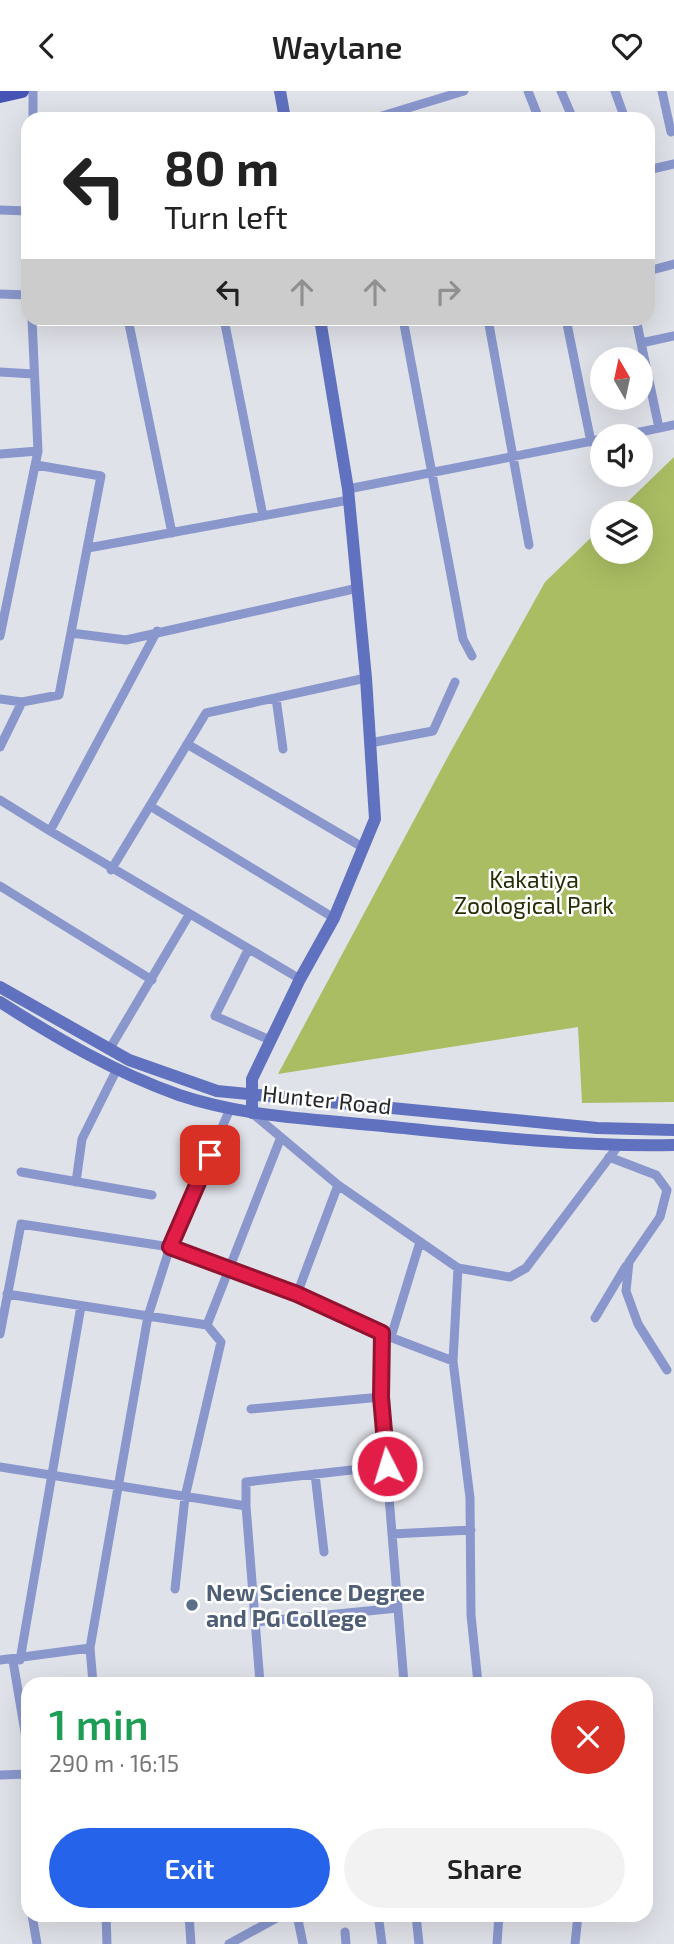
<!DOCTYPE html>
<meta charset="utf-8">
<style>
body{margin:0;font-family:"Exo 2",sans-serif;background:#f2f2f2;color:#222;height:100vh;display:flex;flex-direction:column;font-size:26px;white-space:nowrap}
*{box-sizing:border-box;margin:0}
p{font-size:23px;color:#767676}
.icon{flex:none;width:38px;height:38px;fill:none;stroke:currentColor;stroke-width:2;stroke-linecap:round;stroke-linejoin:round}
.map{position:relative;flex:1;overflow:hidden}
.sheet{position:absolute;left:21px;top:1586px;width:632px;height:245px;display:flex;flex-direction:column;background:#fff;border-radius:21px;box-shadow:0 7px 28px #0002}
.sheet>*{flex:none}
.top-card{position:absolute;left:21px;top:21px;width:634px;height:214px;border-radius:21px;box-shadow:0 7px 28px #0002;background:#fff;color:#222;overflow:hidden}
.needle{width:46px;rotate:351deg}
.tools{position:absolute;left:590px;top:256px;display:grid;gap:14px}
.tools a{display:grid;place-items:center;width:63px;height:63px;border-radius:50%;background:#fff;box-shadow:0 7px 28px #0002;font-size:35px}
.pin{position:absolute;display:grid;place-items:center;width:60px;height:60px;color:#fff;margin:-30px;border-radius:14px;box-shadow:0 4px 10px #0006}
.me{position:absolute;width:77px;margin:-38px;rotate:355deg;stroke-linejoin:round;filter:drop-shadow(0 0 5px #0008)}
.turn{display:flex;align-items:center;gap:24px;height:147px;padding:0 28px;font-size:32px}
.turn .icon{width:91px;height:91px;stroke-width:2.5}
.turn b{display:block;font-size:49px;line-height:60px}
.lanes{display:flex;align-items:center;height:66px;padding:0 28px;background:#0003;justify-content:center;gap:35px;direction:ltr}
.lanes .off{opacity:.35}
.round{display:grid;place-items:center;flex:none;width:74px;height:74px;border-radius:37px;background:#f2f2f2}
.headline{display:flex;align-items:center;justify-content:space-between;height:119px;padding:0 28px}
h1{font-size:42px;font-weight:600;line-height:52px;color:#1e9e55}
.primary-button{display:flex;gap:14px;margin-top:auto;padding:14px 28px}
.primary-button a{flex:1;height:80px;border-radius:42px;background:#2563eb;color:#fff;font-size:28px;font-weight:600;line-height:80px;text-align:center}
.primary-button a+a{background:#f2f2f2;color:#222}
header{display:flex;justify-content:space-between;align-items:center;height:91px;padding:0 28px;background:#fff;font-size:32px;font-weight:600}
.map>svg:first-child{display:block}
.green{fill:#aabd63}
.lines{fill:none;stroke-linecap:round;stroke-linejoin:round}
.street{stroke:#8997cd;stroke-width:9}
.secondary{stroke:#6071bf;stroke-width:12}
.primary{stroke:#4453b4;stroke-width:14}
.route-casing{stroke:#92132f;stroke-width:18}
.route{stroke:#e11d48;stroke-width:12}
.service-dot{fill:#5c6f8a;stroke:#fff;stroke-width:2.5}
.labels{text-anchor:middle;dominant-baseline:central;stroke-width:5;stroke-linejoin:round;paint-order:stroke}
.park-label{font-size:23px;fill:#272e06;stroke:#fff}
.street-label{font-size:23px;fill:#27282a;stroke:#fff}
.service-label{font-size:23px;font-weight:bold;fill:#4e5e75;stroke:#fff;text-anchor:start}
</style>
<header><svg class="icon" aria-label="back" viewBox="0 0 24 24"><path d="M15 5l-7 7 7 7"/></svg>Waylane<svg class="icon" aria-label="heart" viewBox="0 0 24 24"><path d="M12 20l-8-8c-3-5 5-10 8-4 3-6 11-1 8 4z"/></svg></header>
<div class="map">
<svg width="674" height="1853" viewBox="0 0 674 1853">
<rect width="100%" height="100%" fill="#e0e2e9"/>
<path class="green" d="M674 366V1011L582 1012 578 936 278 983 451 660 545 491 602 436V460H640V422H616Z"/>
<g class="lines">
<path class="street" d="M33 0V28
M528 0 539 28
M561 0 573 28
M615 0 625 28
M662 0 671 41
M372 28 464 0
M648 79 674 73
M0 119 28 120
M648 180 674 173
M0 203 28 204
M128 228 172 442
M224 228 263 425
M403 228 463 548 472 565
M488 228 529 454
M566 228 591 351
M636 228 659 337
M641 252 674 245
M0 281 33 283
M621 345 674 334
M0 363 38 360
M348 398 602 348
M88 457 349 409
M157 540 50 740 300 888
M71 542 126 549 358 497
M0 545 38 360 32 228
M276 607 283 658
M0 608 22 611 59 604 101 385 36 374
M370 652 433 640 455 591
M187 653 364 757
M0 656 22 611
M0 709 50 740
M150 715 334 827
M111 779 206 622 366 587
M0 795 152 889
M248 859 215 925 270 949
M109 959 189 824
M230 1018 170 1156 148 1225 207 1234 281 1046
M252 1022 338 1094 458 1177 510 1186 526 1177 618 1055
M609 1066 656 1084 667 1099 660 1126 629 1171 626 1200 638 1233 667 1279
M21 1081 152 1104
M76 1091 82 1048 116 980
M458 1177 453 1270 470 1407 471 1524 478 1592
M7 1203 148 1225 90 1557 93 1592
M297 1203 338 1094
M595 1227 626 1175
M0 1243 21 1133 170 1156 297 1203 382 1243 453 1270
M382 1243 381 1306 404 1592
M391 1246 420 1151
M251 1318 381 1306
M0 1376 246 1415 260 1592
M315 1383 324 1461
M246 1415V1391L387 1375
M392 1443 471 1439
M175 1498 185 1406 221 1251 207 1234
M256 1531 398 1517
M0 1569 90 1557
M20 1569 81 1215
M13 1570 28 1659
M0 1684 28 1683
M32 1824 37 1853
M106 1824 107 1853
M189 1824 191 1853
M297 1824 303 1853
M416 1824 419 1853
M379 1830 382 1853
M345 1841 346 1853
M229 1853 282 1824
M497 1853 499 1824
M575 1853 578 1824"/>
<path class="secondary" d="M280 0 285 28
M0 896 129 969 217 1000 597 1037 674 1039
M0 911C58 948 114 981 179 1004 244 1026 314 1028 383 1035 480 1045 577 1056 674 1054
M252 1022V988L300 888 334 827 375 728 366 587 348 398 320 228"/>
<path class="primary" d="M0 5 22 0"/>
</g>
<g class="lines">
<g class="route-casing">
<path id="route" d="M210 1064 170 1156 297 1203 382 1242 381 1306 387 1375"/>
</g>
<use href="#route" class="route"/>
</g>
<circle class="service-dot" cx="192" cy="1514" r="7"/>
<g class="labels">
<g class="park-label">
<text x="534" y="788">Kakatiya<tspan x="534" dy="26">Zoological Park</tspan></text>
</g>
<g class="street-label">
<text transform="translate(327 1008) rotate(6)">Hunter Road</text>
</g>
<g class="service-label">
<text x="206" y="1501">New Science Degree<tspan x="206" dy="26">and PG College</tspan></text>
</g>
</g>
</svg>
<div class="tools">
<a><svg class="needle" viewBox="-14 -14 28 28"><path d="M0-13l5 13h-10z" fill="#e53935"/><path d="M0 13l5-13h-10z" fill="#767676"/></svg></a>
<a><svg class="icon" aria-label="sound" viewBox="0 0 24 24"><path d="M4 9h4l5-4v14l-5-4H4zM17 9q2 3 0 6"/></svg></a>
<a><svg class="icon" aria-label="layers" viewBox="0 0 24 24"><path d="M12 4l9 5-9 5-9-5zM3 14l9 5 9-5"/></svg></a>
</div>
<div class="pin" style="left:210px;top:1064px;background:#d93025"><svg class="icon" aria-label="arrive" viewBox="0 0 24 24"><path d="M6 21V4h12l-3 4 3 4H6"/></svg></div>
<svg class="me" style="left:387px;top:1375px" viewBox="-20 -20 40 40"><circle r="17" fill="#e11d48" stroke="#fff" stroke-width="3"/><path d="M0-11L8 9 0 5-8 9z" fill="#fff"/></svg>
<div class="top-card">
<div class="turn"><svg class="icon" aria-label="left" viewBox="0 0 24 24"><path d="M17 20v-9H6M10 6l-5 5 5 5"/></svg><div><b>80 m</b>Turn left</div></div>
<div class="lanes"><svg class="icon" aria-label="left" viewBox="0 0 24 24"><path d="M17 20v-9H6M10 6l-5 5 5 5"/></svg><svg class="icon off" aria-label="ahead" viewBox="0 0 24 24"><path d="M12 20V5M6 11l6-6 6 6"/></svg><svg class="icon off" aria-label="ahead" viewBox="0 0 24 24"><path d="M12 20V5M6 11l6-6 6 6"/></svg><svg class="icon off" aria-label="right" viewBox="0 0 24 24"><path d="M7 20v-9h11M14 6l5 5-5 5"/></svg></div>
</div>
<section class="sheet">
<div class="headline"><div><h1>1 min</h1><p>290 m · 16:15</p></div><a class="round" style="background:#d93025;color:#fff"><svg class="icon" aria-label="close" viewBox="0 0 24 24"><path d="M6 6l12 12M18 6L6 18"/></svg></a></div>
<div class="primary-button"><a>Exit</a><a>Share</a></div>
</section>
</div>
